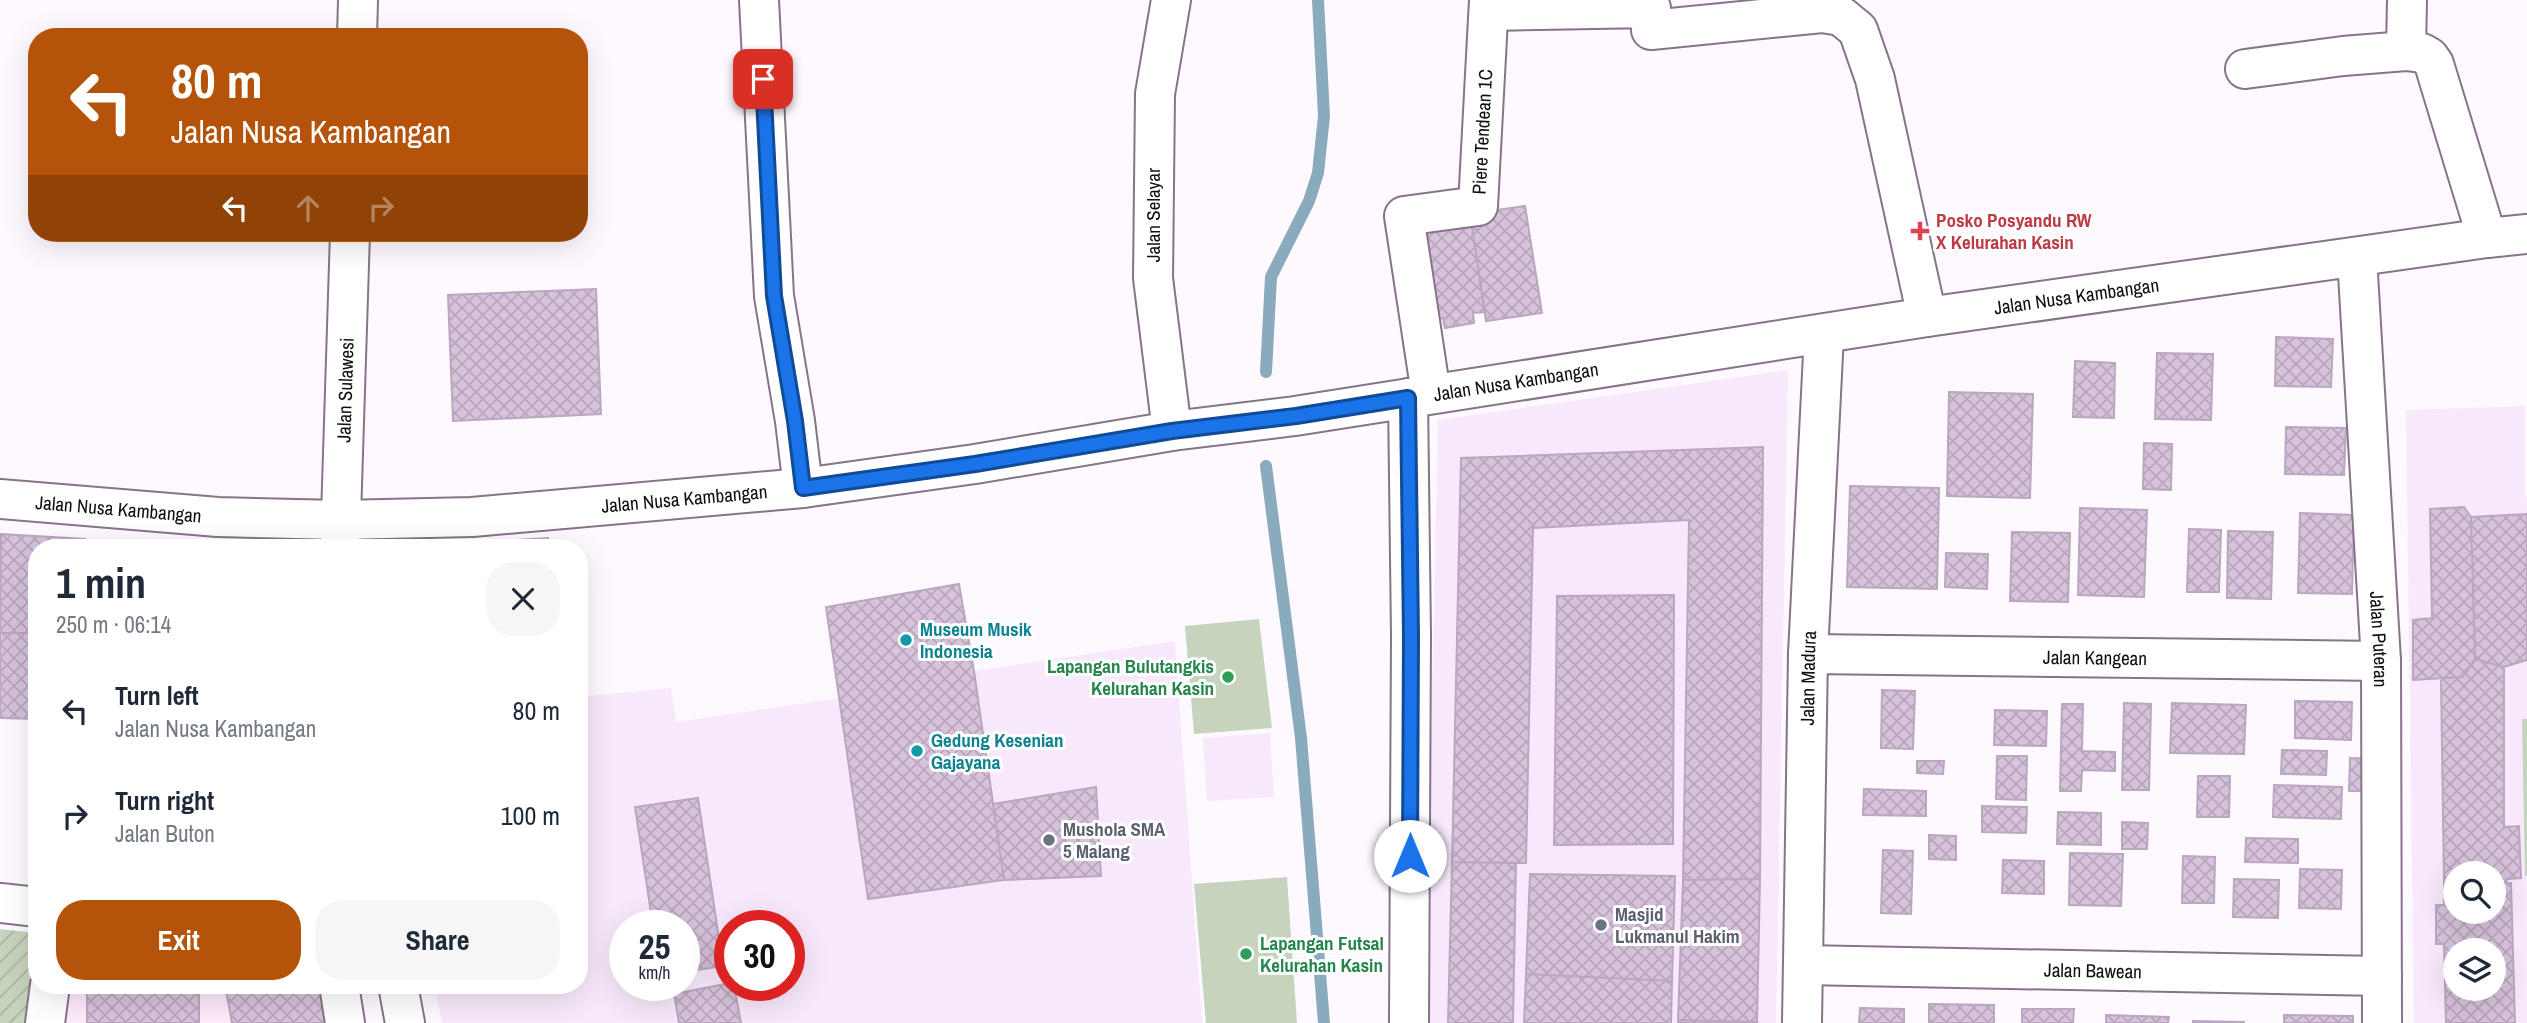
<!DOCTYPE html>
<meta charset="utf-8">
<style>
body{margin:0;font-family:"Archivo Narrow",sans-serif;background:#f6f6f7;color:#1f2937;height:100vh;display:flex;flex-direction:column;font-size:26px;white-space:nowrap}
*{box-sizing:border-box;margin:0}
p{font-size:23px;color:#747a83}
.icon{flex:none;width:38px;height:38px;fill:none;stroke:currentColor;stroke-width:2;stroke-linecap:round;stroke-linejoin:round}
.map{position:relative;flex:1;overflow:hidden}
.drawer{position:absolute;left:28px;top:539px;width:560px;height:455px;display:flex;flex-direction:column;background:#fff;border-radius:28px;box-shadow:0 7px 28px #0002}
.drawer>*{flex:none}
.banner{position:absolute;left:28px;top:28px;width:560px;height:214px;border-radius:28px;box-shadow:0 7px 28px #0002;background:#b45309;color:#fff;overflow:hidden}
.fabs{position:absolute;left:2443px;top:861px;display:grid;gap:14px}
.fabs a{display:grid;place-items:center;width:63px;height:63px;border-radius:50%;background:#fff;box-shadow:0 7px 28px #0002;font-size:35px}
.speed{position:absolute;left:609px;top:910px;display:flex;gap:14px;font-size:35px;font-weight:700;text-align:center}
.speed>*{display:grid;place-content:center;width:91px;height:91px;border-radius:50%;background:#fff;box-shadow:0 7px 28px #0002;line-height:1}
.speed small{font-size:18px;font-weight:400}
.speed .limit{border:10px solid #d22;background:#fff;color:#111}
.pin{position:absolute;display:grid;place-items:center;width:60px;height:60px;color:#fff;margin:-30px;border-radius:14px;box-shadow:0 4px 10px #0006}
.me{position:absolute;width:77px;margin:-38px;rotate:0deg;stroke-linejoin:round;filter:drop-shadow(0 0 5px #0008)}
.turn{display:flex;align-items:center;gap:24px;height:147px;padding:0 28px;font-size:32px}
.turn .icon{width:91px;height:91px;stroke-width:2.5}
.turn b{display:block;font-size:49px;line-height:60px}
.lanes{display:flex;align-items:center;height:66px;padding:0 28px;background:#0003;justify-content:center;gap:35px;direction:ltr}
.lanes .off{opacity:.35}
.round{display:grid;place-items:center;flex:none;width:74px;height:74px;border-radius:28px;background:#f6f6f7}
.summary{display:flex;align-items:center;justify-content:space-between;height:119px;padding:0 28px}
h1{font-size:42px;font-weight:800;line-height:52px}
.button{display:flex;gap:14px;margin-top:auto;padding:14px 28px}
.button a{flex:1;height:80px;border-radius:28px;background:#b45309;color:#fff;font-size:28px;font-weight:800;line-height:80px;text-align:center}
.button a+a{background:#f6f6f7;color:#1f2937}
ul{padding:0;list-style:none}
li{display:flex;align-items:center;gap:21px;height:105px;padding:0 28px}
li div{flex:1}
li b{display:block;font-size:26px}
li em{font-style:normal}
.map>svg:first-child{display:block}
.built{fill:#f8e8fb;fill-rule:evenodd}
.medical{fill:#fdeafb}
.park{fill:#c6d4bd}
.garden{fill:url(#garden-furrows)}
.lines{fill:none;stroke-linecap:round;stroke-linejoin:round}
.stream{stroke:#89abbd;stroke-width:12}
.building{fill:url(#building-cross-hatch);stroke:#bba6bf;stroke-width:2;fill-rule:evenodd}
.minor-casing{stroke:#87738a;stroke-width:42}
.minor{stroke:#fff;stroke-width:38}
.route-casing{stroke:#114b97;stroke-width:18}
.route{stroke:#1a73e8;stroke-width:12}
.health-dot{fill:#e0444e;stroke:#fff;stroke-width:2.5}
.culture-dot{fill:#0f9aa8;stroke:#fff;stroke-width:2.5}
.leisure-dot{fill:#2e9e5b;stroke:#fff;stroke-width:2.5}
.worship-dot{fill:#6b7280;stroke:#fff;stroke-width:2.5}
.labels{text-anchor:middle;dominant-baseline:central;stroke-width:6;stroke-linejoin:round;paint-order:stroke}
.street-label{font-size:19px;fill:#130c15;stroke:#fff}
.health-label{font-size:19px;font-weight:bold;fill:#be3a42;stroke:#fff;text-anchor:start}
.culture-label{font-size:19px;font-weight:bold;fill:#0d838f;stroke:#fff;text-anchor:start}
.leisure-label{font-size:19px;font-weight:bold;fill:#27864d;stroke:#fff;text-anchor:end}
.worship-label{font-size:19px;font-weight:bold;fill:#5b616d;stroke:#fff;text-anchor:start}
</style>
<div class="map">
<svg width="2527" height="1023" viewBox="0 0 2527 1023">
<defs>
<pattern id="garden-furrows" width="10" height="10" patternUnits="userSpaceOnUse" patternTransform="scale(1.75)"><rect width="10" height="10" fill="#c6d4bd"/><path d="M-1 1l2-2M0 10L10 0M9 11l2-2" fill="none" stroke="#a9b5a2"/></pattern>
<pattern id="building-cross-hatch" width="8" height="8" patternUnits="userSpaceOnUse" patternTransform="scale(1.75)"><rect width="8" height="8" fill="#d7c2db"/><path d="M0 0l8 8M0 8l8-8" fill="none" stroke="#b8a6bb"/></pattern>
</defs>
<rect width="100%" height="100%" fill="#fef9ff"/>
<path class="built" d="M1788 370 1776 1023H1425L1438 420Z
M2525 406V497H2527V1023H2414L2406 410ZM2455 873H2494V912H2455ZM2455 950H2494V989H2455Z
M1175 641 1202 1023H442L434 985H579V697L671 688 676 722 840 698 1004 880 974 671ZM625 926H684V985H625ZM730 926H789V985H730Z
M1270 733 1274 797 1207 801 1203 738Z"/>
<path class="medical" d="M66 985H360L366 1023H63Z"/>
<path class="park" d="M1259 619 1272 728 1194 734 1185 626Z
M2522 719H2527V876H2525Z
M1287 877 1297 1023H1206L1194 884Z"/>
<path class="garden" d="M0 929 37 933V985L33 1023H0Z"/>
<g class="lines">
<path class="stream" d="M1266 372 1271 277 1309 201 1318 173 1324 116 1318 0
M1266 466 1301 738 1324 1023"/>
</g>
<path class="building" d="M1525 206 1542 313 1486 321 1470 214Z
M1470 214 1485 312 1473 313 1474 323 1445 328 1443 318 1425 321 1411 223Z
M596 289 601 414 453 421 448 295Z
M2276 337 2333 339 2331 387 2275 386Z
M2157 353 2213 354 2211 420 2155 419Z
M2075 361 2115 363 2114 418 2073 417Z
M1949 392 2033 394 2030 498 1947 496Z
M2286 427 2346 428 2344 475 2285 474Z
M2144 443 2172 444 2171 490 2143 489Z
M1763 447 1760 879 1683 880 1689 520 1533 528 1526 863 1452 862 1461 458Z
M1850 486 1939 488 1937 589 1847 587Z
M2464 507 2471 517 2475 659 2463 677 2413 680V620L2432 618 2430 509Z
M2080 508 2147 510 2144 597 2078 595Z
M2300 513 2354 515 2352 594 2298 593Z
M2527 514V660L2504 667 2475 659 2471 517Z
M2189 529 2221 530 2219 592H2187Z
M2228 531 2273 532 2271 599 2227 598Z
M2012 532 2070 533 2068 602 2010 601Z
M1 534 85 539 84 548H37V633H0Z
M548 538V548H502L501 541Z
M501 541 502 548H440L445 544Z
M1946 553 1988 554 1987 589 1945 587Z
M959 584 974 671 1004 880 868 899 826 607Z
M1674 595 1673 844 1554 845 1557 596Z
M0 633H37V719L0 718Z
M2475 659 2504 667V827L2519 826 2521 878 2507 879 2506 883 2494 884V873H2455V885H2444L2441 678 2463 677Z
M1882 690 1915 691 1913 749 1881 748Z
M2295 701 2352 702 2351 740 2295 738Z
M2124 703 2151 704 2149 790H2122Z
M2172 703 2246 705 2244 754 2170 753Z
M2062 704H2083L2082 751 2115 752V771L2082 770 2081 791H2060Z
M1995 710 2047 711 2046 746 1994 745Z
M2282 750 2327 751 2326 775 2281 774Z
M1997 756H2027L2026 800 1996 799Z
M2350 758 2378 759 2377 791H2349Z
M1917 761H1944L1943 774 1917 773Z
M2198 776H2230L2229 817H2197Z
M2274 785 2342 787 2341 819 2273 817Z
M1096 787 1101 876 1004 880 993 804Z
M1864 789 1926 791V816L1863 815Z
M698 798 723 966 684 972V926H653L635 807Z
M1982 806 2027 807 2026 833 1982 832Z
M2058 812 2101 813V845L2057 844Z
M2122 822 2148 823 2147 849H2122Z
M1929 835 1956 836V860L1929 859Z
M2246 838 2298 839V863L2245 862Z
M1883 850 1913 851 1911 914 1881 913Z
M2070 853 2123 854 2121 906 2069 905Z
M2183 856 2215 857 2214 903H2182Z
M2003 860 2044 861V894L2002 893Z
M1452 862 1516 863 1513 1023H1448Z
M2300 869 2342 870 2341 909 2299 908Z
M1530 874 1675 876 1672 981 1526 974Z
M1760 879 1757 1022 1678 1020 1683 880Z
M2234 879 2279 880 2278 918 2233 917Z
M2511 883 2515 1023H2446L2444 944H2436V905H2444V885H2455V912H2494V884ZM2455 950H2494V989H2455Z
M1526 974 1672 981 1671 1023H1524Z
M730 983V985H734L741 1023H679L674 994Z
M87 985H199V1023H87Z
M225 985H324L331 1023H232Z
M1929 1004 1994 1005V1023H1929Z
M1860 1008 1904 1009V1023H1859Z
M2022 1009H2074L2073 1023H2022Z
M2106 1015 2169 1017 2168 1023H2106Z
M2284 1015 2353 1016V1023H2284Z
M1678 1020 1757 1022V1023H1678Z
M2193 1021 2244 1022V1023H2193Z"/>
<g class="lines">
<g class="minor-casing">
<g id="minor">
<path d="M759 0 774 296 795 421 803 488"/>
<path d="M1171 0 1155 94 1153 278 1172 431"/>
<path d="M1489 11 1651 8V30L1822 13 1841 16 1858 30 1875 79 1927 317"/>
<path d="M357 37 358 0"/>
<path d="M2406 51 2407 0"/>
<path d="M2245 69 2343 56 2406 51 2422 53 2429 57 2434 64 2487 238"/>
<path id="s1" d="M2357 257 2381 661 2382 1023"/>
<path id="s2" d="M1431 394 1404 216 1478 206 1489 0"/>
<path d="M1408 398 1411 636 1409 1023"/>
<path id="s3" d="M0 499 218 517 340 520 472 517 803 488 975 464 1172 431 1295 416 1927 317 2487 238 2527 234"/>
<path id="s4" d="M340 548 350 233"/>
<path id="s5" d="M1808 654 2381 661"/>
<path d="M0 903 37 907"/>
<path id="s6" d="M1803 965 2382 976"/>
<path d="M339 985 345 1023"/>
<path d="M398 985 405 1023"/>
<path d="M45 1023 50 985"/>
<path id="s7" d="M1802 1023 1808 654 1824 334"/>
</g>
</g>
<use href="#minor" class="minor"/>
</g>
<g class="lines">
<g class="route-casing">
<path id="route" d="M763 79 774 296 795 421 803 488 975 464 1172 431 1296 416 1408 398 1411 636 1410 856"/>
</g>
<use href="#route" class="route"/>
</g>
<path class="health-dot" d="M1916.5 220.5h7v7h7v7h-7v7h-7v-7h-7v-7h7z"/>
<g class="culture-dot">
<circle cx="906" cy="640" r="7"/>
<circle cx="917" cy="751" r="7"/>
</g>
<g class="leisure-dot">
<circle cx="1228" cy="677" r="7"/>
<circle cx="1246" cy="954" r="7"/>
</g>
<g class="worship-dot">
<circle cx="1049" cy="840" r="7"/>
<circle cx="1601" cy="925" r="7"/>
</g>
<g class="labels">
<g class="street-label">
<text stroke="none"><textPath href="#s2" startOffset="329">Piere Tendean 1C</textPath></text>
<text transform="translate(1153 215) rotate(-90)">Jalan Selayar</text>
<text stroke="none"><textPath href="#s3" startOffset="2093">Jalan Nusa Kambangan</textPath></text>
<text stroke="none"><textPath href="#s3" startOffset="1526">Jalan Nusa Kambangan</textPath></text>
<text stroke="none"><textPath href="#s4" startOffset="158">Jalan Sulawesi</textPath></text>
<text stroke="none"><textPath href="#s3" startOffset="686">Jalan Nusa Kambangan</textPath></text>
<text stroke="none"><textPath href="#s3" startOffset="119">Jalan Nusa Kambangan</textPath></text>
<text stroke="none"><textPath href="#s1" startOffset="383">Jalan Puteran</textPath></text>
<text stroke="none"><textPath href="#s5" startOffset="287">Jalan Kangean</textPath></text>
<text stroke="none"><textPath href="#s7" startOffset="345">Jalan Madura</textPath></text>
<text stroke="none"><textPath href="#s6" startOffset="290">Jalan Bawean</textPath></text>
</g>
<g class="health-label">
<text x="1936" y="220">Posko Posyandu RW<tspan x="1936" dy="22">X Kelurahan Kasin</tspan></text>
</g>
<g class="culture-label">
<text x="920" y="629">Museum Musik<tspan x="920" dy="22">Indonesia</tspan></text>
<text x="931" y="740">Gedung Kesenian<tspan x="931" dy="22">Gajayana</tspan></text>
</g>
<g class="leisure-label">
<text x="1214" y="666">Lapangan Bulutangkis<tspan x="1214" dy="22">Kelurahan Kasin</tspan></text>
<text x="1260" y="943" text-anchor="start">Lapangan Futsal<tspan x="1260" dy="22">Kelurahan Kasin</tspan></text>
</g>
<g class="worship-label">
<text x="1063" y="829">Mushola SMA<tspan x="1063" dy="22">5 Malang</tspan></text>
<text x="1615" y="914">Masjid<tspan x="1615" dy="22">Lukmanul Hakim</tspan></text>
</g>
</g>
</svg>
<div class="fabs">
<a><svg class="icon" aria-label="search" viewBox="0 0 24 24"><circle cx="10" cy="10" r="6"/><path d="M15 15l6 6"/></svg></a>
<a><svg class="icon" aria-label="layers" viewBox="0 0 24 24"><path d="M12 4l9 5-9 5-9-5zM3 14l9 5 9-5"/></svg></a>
</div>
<div class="speed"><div>25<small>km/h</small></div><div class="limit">30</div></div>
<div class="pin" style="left:763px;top:79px;background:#d93025"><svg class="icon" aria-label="arrive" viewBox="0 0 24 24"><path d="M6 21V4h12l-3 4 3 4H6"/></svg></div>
<svg class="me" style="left:1410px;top:856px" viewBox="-20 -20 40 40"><circle r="19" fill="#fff"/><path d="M0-13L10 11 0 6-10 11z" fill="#1a73e8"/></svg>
<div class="banner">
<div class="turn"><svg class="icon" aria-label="left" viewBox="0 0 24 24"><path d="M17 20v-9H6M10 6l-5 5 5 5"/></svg><div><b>80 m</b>Jalan Nusa Kambangan</div></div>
<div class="lanes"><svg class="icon" aria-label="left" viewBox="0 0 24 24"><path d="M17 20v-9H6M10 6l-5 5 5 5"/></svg><svg class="icon off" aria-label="ahead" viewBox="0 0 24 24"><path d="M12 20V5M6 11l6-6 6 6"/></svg><svg class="icon off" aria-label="right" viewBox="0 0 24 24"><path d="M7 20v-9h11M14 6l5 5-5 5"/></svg></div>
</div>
<section class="drawer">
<div class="summary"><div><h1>1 min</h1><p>250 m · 06:14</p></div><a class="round"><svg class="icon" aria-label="close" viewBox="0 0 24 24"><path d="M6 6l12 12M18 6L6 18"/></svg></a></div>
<ul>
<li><svg class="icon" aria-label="left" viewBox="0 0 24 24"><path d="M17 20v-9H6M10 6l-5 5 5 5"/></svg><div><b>Turn left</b><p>Jalan Nusa Kambangan</p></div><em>80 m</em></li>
<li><svg class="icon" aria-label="right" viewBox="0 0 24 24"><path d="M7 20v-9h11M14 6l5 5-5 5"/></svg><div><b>Turn right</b><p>Jalan Buton</p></div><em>100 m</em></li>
</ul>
<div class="button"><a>Exit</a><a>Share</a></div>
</section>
</div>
